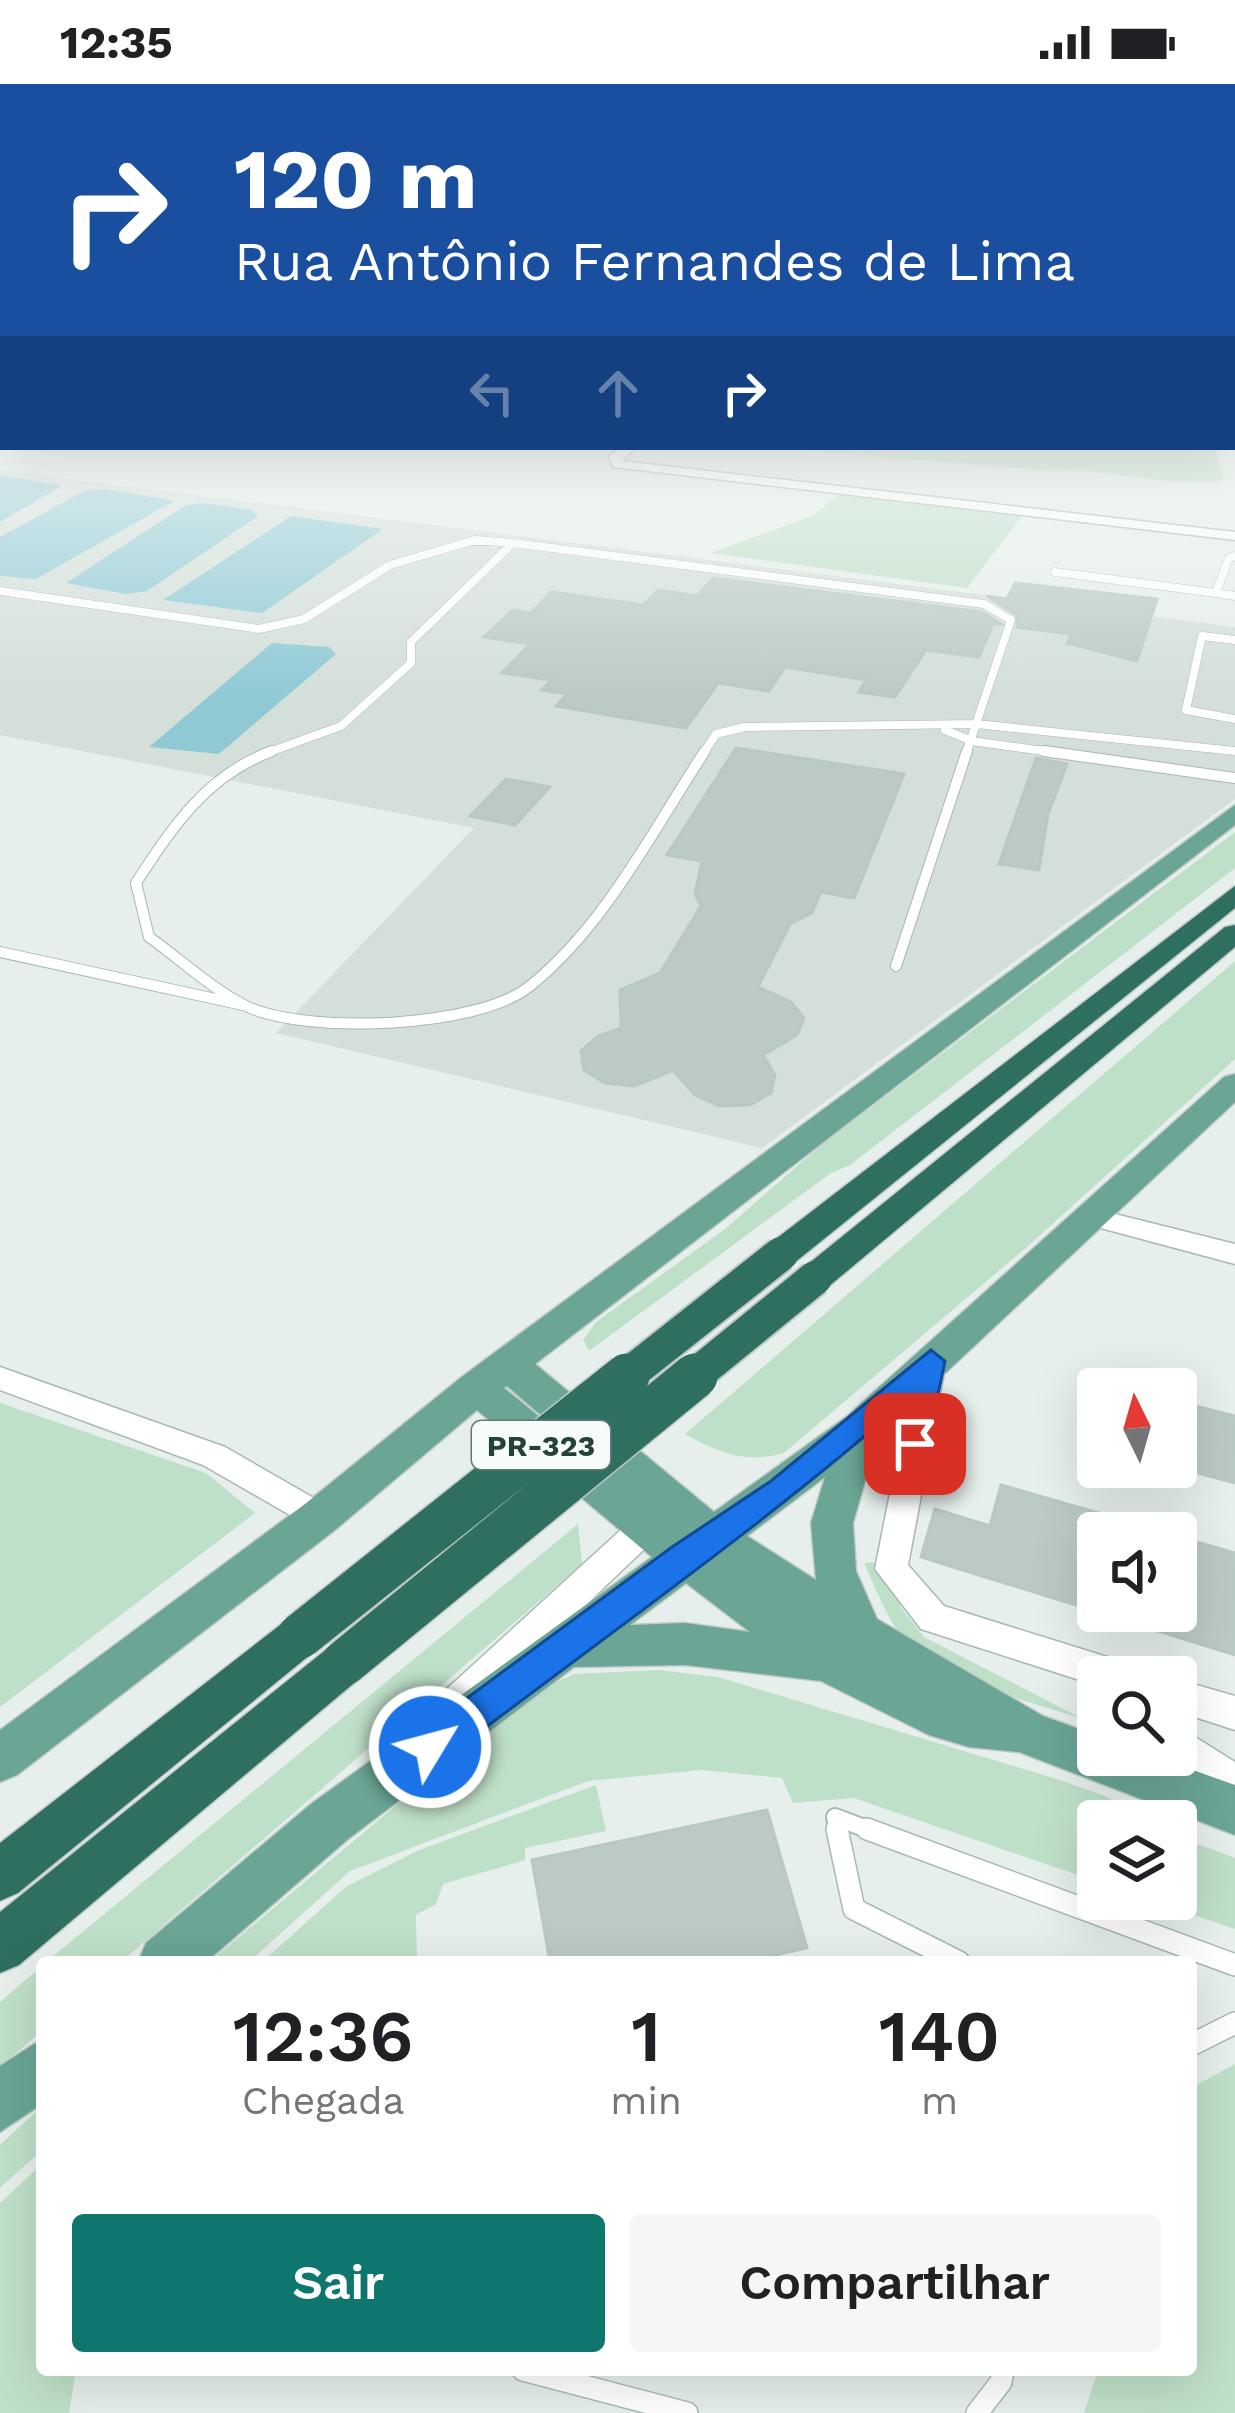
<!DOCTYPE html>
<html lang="pt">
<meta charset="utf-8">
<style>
body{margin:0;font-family:"Work Sans",sans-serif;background:#f6f6f6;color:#202124;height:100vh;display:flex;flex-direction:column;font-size:45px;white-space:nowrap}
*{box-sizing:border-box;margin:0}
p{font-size:39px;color:#757577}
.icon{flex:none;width:66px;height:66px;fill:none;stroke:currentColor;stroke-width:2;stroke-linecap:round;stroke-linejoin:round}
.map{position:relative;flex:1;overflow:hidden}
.drawer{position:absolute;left:36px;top:1872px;width:1161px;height:420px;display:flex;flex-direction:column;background:#fff;border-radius:12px;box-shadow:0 12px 48px #0002}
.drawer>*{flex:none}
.top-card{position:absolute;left:0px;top:0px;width:1236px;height:366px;box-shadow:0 12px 48px #0002;background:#1a4fa0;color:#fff;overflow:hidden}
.needle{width:78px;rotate:355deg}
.tools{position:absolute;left:1077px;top:1284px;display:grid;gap:24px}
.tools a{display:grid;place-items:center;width:120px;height:120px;border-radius:12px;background:#fff;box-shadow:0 12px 48px #0002;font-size:60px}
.pin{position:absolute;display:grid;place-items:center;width:102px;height:102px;color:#fff;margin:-51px;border-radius:24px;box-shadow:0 6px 18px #0006}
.me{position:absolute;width:132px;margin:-66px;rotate:53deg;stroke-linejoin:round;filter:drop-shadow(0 0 9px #0008)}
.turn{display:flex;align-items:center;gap:42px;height:252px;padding:0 36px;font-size:54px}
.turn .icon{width:156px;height:156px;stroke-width:2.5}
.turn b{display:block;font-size:84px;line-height:102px}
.lanes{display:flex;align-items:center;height:114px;padding:0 36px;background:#0003;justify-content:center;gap:60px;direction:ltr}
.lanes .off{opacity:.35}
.eta{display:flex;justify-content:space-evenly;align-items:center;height:204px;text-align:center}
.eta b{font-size:72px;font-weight:600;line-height:84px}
.button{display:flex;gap:24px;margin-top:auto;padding:24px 36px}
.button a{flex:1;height:138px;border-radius:12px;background:#0f766e;color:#fff;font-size:48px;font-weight:600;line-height:138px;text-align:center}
.button a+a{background:#f6f6f6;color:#202124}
.status{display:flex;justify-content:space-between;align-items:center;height:84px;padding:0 60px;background:#fff;direction:ltr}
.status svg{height:33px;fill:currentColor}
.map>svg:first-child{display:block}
.built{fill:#d4dfda}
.green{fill:#bfe0c8}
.water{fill:#8ec9d4}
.building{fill:#bbcac4;stroke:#b8c9c2;stroke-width:3}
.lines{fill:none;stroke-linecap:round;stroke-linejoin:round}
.lane-far4-casing{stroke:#a8b8b2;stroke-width:8}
.lane-far3-casing{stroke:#a8b8b2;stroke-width:9}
.lane-far2-casing{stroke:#a8b8b2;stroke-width:12}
.lane-far1-casing{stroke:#a8b8b2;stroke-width:20}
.lane-casing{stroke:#a8b8b2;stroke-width:24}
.street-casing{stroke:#a8b8b2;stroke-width:3}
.primary-casing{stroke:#c2cac8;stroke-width:3}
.highway-casing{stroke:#c2cac8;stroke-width:3}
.lane-far4{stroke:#fff;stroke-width:6}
.lane-far3{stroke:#fff;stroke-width:8}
.lane-far2{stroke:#fff;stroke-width:10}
.lane-far1{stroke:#fff;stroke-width:16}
.lane{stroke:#fff;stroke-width:21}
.street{fill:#fff;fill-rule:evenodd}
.primary{fill:#6aa596;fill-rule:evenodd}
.highway{fill:#2f6f62;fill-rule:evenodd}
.highway-bridge-far1-casing{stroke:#c2cac8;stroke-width:38;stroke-linecap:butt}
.highway-bridge-casing{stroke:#c2cac8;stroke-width:48;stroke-linecap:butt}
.highway-bridge-far1{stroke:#2f6f62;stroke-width:34}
.highway-bridge{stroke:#2f6f62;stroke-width:45}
.route{fill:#1a73e8;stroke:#114b97;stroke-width:3}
.labels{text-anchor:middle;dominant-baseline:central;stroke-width:10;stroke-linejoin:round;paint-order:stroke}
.shield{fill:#f7fbf9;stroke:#637a73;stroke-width:3}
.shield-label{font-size:30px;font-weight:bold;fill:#24423a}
</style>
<div class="status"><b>12:35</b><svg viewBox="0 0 49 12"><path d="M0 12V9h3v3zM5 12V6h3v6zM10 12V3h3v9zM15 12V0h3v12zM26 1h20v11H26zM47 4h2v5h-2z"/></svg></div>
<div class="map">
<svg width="1235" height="2329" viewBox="0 0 1235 2329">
<rect width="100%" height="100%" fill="#e6efeb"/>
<path class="built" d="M0 386 1235 543V715L762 1064 276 949 474 744 0 651Z"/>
<path class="green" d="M768 363H1216L1223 396C1165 406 1108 382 1050 387Z
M838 411 1022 432 967 504 711 469 814 431Z
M1235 748V784L850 1081 831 1089 589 1267 583 1256 596 1238 725 1145 821 1061Z
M1235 877V975L1028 1162 784 1369C745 1380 719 1369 685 1350Z
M0 1319 206 1389 255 1429 0 1623Z
M578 1440 582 1480 121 1878H46Z
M878 1478 902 1525 924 1553 1083 1635C1041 1621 948 1597 916 1569 891 1546 878 1509 864 1479Z
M658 1586 718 1593 1060 1696 1105 1712 1150 1737H1098V1798L854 1714 793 1719 782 1694 702 1686 588 1697 350 1787 249 1878H209L527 1612 574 1590Z
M596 1701 606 1747 525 1764V1776L443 1800 436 1820 416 1831 417 1878H262L347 1802 419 1766Z
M1176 1752 1235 1774V1845L1147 1815H1176Z
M42 1882V1947L0 1983V1918Z
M1235 1980V2329H1084L1098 2286H1191V2004Z
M42 2022V2066L0 2104V2061Z
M42 2080V2286H76L69 2329H0V2119Z"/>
<path class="water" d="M0 392 56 400 60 403 0 438Z
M103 405 174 417 36 495 0 492V453L84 407Z
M202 419 252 426 258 432 147 507 126 510 66 499 186 421Z
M291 432 383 445 262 529 163 516Z
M272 559 329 563 336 570 219 670 149 663Z"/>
<path class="building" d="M713 494 981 528 1001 540H993L979 573 926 566 895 613 859 608 866 596 785 583 769 607 718 599 686 644 556 622 567 610 542 606 551 596 502 589 530 560 484 553 513 526 531 529 551 508 644 521 658 506 697 512Z
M1015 499 1157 515 1137 577 1067 559 1071 550 1017 543V531L987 512 1007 515Z
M736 664 904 690 854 814 821 808 812 829 790 840 758 903 791 918 804 934 797 951 763 971 775 991 771 1009 750 1021 720 1022 695 1011 673 986 635 1002 605 999 584 986 581 967 598 952 621 944 620 906 660 889 701 822 695 810 702 777 667 771Z
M1036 674 1067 680 1048 730 1039 786 999 780Z
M506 695 550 703 515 741 470 732Z
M1176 1317 1235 1332V1399L1176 1383Z
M1001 1401 1098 1429V1528L921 1473 935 1425 990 1442Z
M1176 1452 1235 1469V1571L1113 1533 1114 1527H1176Z
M767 1726 807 1864 745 1878H550L532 1776Z"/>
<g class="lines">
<g class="lane-far4-casing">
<path id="lane-far4" d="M469 458H496"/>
</g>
<g class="lane-far3-casing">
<path id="lane-far3" d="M1235 472 1229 474 1216 509 1235 512
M1055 488 1216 509
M0 507 259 545 304 535 390 481 475 456 513 459
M1235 556 1202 552 1186 626 1235 635
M976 640 1235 667
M945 646 972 657 1065 670
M264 670 341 642 411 579V558L513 459 984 520 1011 536 976 640
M703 670 716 650 745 643 976 640
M966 670 976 640"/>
</g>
<g class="lane-far2-casing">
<path id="lane-far2" d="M272 667C207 691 173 742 136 799L149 853C180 875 212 905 246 922 306 951 479 944 530 902 605 842 653 746 705 667
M1044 667 1235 694
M0 868 243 921
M896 882 967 667"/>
</g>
<g class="lane-far1-casing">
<path id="lane-far1" d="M838 1748 835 1733 875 1748"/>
</g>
<g class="lane-casing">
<path id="lane" d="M837 1745 854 1825 959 1878
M867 1745 1235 1881
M1191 1961 1235 1939
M523 2286 687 2329
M977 2329 1001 2298 1003 2286"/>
</g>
<g class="street-casing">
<path id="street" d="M0 297H3V303H0Z
M621 363H636L622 377 1235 448V456L613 383 609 372Z
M1091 1124 1235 1160V1180L1082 1139 1078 1133Z
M931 1267 941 1270 946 1278 908 1481 944 1522 1120 1577 1132 1582 1137 1593H1098V1602L921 1545 875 1485 916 1278 921 1270Z
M0 1283 225 1363 331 1424 336 1433 331 1442 320 1446 309 1442 203 1381 0 1306Z
M646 1429 657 1433 662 1443 657 1453 465 1636 452 1641 439 1636 434 1624 439 1612 635 1433Z
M1176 1595 1235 1612V1646L1176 1627Z
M1176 1641 1235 1678V1718L1164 1671H1176Z"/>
</g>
<g class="primary-casing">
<path id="primary" d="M1235 721V741L535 1280 714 1428 846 1333 1224 993 1235 990V1018L878 1352 853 1439 856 1487 877 1535 1043 1632 1098 1652V1671H1151L1235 1701V1751L1019 1668 969 1663 929 1651 821 1597 685 1581 574 1583 347 1756 206 1878H138L146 1859 311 1720 652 1473 477 1326 335 1446 17 1691 0 1698V1646L305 1420 463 1292ZM507 1302 614 1394 504 1304ZM825 1393 811 1439 816 1496 747 1452ZM686 1499 750 1548 685 1539 630 1541Z
M42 1955V2020L0 2048V1982Z"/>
</g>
<g class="highway-casing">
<path id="highway" d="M1235 802V824L794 1179H768L763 1170 768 1161Z
M1235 841V863L828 1203H802L797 1194 802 1185 1225 843Z
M300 1532 316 1538 323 1552 316 1566 18 1809 0 1817V1759L284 1538Z
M344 1558 360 1564 367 1579 360 1594 19 1881 0 1889V1828L328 1564Z"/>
</g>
<use href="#lane-far4" class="lane-far4"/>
<use href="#lane-far3" class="lane-far3"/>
<use href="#lane-far2" class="lane-far2"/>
<use href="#lane-far1" class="lane-far1"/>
<use href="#lane" class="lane"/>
<use href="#street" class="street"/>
<use href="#primary" class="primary"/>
<use href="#highway" class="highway"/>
<g class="highway-bridge-far1-casing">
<path id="highway-bridge-far1" d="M623 1295 781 1170
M691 1295 815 1194"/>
</g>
<g class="highway-bridge-casing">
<path id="highway-bridge" d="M300 1552 627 1292
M344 1579 695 1292"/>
</g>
<use href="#highway-bridge-far1" class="highway-bridge-far1"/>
<use href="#highway-bridge" class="highway-bridge"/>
</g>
<linearGradient id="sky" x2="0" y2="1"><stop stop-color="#84bce0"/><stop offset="0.47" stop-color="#f4f8f6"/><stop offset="1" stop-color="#f4f8f6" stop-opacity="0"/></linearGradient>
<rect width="1235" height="617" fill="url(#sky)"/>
<path class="route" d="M931 1266 945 1277 926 1369H904L900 1360 909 1314C761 1444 599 1556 443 1676L430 1681 417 1676 412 1663 417 1651 672 1463 771 1397Z"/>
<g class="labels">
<rect class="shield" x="472" y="1337" width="138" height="48" rx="9"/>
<g class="shield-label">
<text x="541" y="1361">PR-323</text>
</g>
</g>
</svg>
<div class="tools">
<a><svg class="needle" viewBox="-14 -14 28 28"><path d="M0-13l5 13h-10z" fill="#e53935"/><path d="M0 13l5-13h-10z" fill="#757577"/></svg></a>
<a><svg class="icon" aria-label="sound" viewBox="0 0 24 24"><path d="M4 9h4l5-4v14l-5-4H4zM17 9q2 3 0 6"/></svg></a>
<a><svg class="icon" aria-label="search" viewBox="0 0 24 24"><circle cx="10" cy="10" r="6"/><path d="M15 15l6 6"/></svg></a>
<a><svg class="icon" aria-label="layers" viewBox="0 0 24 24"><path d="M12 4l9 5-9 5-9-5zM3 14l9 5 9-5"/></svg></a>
</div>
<div class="pin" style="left:915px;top:1360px;background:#d93025"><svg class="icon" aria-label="arrive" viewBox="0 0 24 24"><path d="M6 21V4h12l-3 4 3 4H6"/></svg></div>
<svg class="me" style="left:430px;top:1663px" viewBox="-20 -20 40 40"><circle r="17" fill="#1a73e8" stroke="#fff" stroke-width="3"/><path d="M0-11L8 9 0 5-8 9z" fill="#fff"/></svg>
<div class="top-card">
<div class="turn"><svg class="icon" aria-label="right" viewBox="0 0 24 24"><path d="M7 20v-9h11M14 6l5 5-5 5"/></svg><div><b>120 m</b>Rua Antônio Fernandes de Lima</div></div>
<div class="lanes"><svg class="icon off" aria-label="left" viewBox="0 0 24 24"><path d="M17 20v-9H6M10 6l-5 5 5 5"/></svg><svg class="icon off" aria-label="ahead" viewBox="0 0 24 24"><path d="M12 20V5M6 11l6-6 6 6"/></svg><svg class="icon" aria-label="right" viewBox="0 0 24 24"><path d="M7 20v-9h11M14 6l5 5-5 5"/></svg></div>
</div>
<section class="drawer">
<div class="eta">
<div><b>12:36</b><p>Chegada</p></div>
<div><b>1</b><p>min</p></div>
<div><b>140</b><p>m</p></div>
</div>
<div class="button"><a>Sair</a><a>Compartilhar</a></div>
</section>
</div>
